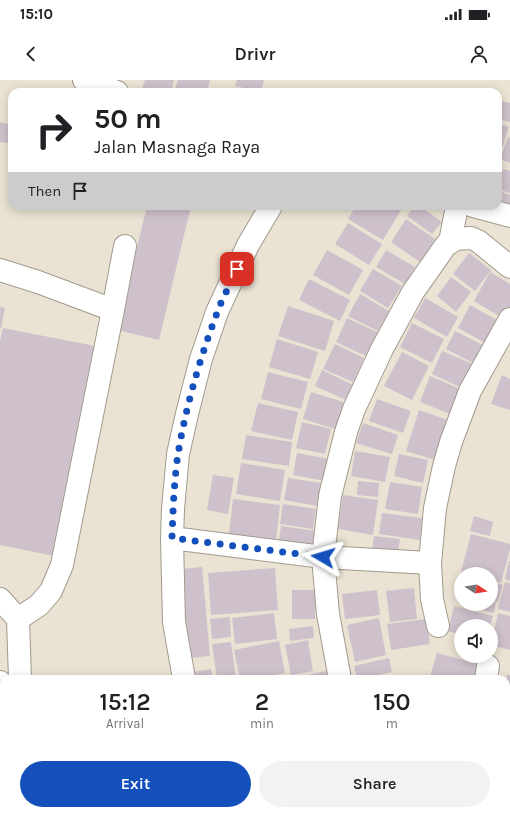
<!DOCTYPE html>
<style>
body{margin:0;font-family:Karla,sans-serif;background:#f2f2f2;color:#202124;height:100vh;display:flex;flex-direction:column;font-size:15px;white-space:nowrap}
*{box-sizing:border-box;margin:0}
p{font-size:13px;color:#757577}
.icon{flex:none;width:22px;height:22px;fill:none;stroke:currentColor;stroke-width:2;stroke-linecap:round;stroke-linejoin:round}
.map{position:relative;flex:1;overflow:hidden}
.details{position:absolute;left:0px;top:595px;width:510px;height:140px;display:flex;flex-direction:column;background:#fff;border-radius:12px 12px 0 0;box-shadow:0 2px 10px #0003}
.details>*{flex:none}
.top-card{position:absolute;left:8px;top:8px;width:494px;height:122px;border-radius:12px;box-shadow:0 2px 10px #0003;background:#fff;color:#202124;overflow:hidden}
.needle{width:26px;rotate:102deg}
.controls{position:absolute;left:454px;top:487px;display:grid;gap:8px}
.controls a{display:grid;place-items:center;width:44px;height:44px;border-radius:50%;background:#fff;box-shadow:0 2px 10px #0003;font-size:20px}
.pin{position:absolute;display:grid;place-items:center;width:34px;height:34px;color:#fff;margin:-17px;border-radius:8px;box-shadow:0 2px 6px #0006}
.me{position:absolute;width:44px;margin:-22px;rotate:277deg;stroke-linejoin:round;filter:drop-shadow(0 0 3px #0008)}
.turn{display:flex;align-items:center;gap:14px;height:84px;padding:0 20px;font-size:18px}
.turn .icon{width:52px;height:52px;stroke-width:2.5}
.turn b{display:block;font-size:28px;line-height:34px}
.then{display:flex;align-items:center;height:38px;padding:0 20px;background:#0003;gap:8px;font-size:15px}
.eta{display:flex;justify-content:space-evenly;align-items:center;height:68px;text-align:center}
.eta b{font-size:24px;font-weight:600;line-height:28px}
.primary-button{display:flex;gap:8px;margin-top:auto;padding:8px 20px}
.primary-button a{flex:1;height:46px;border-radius:24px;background:#1450bc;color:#fff;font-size:16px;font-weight:600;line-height:46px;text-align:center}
.primary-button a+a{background:#f2f2f2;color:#202124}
.status{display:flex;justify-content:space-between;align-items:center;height:28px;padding:0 20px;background:#fff;direction:ltr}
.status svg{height:11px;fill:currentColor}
header{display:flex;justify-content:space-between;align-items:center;height:52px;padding:0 20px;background:#fff;font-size:18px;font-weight:600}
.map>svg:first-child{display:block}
.building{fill:#cec1cc}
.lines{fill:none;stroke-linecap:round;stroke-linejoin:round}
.minor-casing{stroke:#a19a8c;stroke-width:24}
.minor{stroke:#fff;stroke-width:22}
.route{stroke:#1450bc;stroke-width:7;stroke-dasharray:0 12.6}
</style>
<div class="status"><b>15:10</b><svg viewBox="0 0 49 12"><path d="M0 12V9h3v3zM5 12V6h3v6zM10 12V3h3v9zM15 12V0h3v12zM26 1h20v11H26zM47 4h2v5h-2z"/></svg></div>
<header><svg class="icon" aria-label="back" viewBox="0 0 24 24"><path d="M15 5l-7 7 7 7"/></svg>Drivr<svg class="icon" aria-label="person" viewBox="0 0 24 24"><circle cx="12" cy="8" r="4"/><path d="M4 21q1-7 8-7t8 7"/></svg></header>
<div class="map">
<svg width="510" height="735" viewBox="0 0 510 735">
<rect width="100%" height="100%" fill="#eae3d3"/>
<path class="building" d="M145 0H174L171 12H141Z
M178 0H210L207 12H174Z
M237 0H264L261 12 235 6Z
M498 20 510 23V42L498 39Z
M0 42 12 45 8 63 0 62Z
M498 43 509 47 502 68 498 66Z
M508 57 510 58V83L500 79Z
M503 89 510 91V113L498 109V105Z
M499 111 510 115V135L498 126Z
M147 126H191L159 260 117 250Z
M356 126H368L376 131 378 126H394L401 130 383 160 348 139Z
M414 126H420L442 142 432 154 407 136Z
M406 139 435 159 420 182 391 162Z
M348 143 382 164 369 185 335 164Z
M327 170 363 190 349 215 313 195Z
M386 170 415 187 405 204 376 187Z
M469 173 491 190 475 211 453 194Z
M373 189 402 206 388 228 360 211Z
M490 192 510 204V230L504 239 474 221Z
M451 197 471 212 456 232 437 216Z
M309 199 350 220 340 241 299 220Z
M360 214 389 231 378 251 348 236Z
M425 218 458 237 447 257 414 238Z
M470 225 501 242 489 265 458 248Z
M288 226 334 241 325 271 278 256Z
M0 227 5 228 1 248H0Z
M347 238 379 253 368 277 336 262Z
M412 243 444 259 432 283 400 267Z
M3 248 95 266 54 476 0 465V261Z
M455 251 487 267 477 285 446 269Z
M277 259 318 272 310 299 269 287Z
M335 264 364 278 353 302 323 289Z
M442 271 475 285 464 309 432 294Z
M402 272 429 286 412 320 384 306Z
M322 290 353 305 346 320 315 306Z
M268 292 308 302 301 329 261 319Z
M502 295 510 299V330L491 324Z
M430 296 465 311 455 336 420 322Z
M311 312 346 323 338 350 303 339Z
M377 319 411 331 403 353 369 341Z
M258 323 298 332 292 360 251 351Z
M419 330 448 340 435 380 406 371Z
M302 342 331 349 325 374 296 368Z
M363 343 398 355 392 374 356 363Z
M246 355 292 362 289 386 242 379Z
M355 371 390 377 385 402 351 396Z
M297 373 329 379 325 401 293 395Z
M399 374 428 380 423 403 394 396Z
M241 383 285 390 280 421 236 414Z
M213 395 234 398 228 434 207 430Z
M288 398 321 403 317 426 284 420Z
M358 401 379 403 378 417 357 415Z
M390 402 422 407 418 434 385 429Z
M343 415 378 420 373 455 338 449Z
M233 419 280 425 276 460 229 454Z
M283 424 316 429 313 449 280 444Z
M382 433 422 438 420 460 379 454Z
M474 436 493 442 490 456 470 451Z
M281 446 316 451 313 471 278 466Z
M471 454 510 464V469L501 503 491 500V494H468L461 492Z
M374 456 400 459 397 481 371 478Z
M509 481H510V501L505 499Z
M202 487 210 576 189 578 181 489Z
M275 488 278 530 211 535 208 493Z
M491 502 503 505 498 522 491 520Z
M505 502 510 503V532L498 529Z
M414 508 417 539 390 542 386 511Z
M292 510H315V539H292Z
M377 510 380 535 345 539 342 514Z
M491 521 496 522 494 533 467 526V524H491Z
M454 526 493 536 490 546H461V555L448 551Z
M274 533 277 559 235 564 232 538Z
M498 533 510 536V570L491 565Z
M230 537 231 557 212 559 210 539Z
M379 538 386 575 355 582 347 545Z
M426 539 430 564 391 570 387 544Z
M313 546 314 558 290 561 289 549Z
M308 560 313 591 291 595 285 565Z
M279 561 285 593 258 599H240L234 570Z
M231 562 236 599H217L212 564Z
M437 573 485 586 481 599H440L430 596Z
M389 578 392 592 362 599H357L354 586Z
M211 589 213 599H194L193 592Z
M326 591 328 599H295V598Z
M507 595H510V619L506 618Z
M507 626 510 627V679L506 677Z
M0 633 4 636V678L0 685Z
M506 716H510V735H495L496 731H506Z
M28 731H86L84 735H35Z
M273 731H309L303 735H276Z
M375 731H408L407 735H379L374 734Z
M413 731H437V735H413Z
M441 731H454L453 735H440Z
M457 731H468V735H456Z
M471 731H492V735H471Z"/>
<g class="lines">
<g class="minor-casing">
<path id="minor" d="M84 0 117 12
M473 126 510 136
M450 162 457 126
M0 190 38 202 113 230
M172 458 323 477 430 483
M0 519 18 539 20 599
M18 539 39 525 51 511 62 485 113 230 125 166
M438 546 432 519 430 483 435 428 444 386 451 362 470 311 510 239
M184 599 174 542 172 458 173 429 178 374 187 334 201 279 217 232 248 165 271 126
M340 599 328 534 323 477 330 416 346 352 354 329 382 269 413 212 446 165 456 159 471 158 478 161 510 187
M486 599 488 586
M0 602 4 606
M506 697H510
M132 731 138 735
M218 731 221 735
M111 735 113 731"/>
</g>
<use href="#minor" class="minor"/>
</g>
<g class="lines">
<path class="route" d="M237 189C231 204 222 218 217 233 200 278 186 326 178 374 174 401 173 430 172 458L323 477"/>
</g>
</svg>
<div class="controls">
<a><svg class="needle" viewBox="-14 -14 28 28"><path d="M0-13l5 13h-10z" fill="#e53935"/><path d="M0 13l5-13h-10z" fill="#757577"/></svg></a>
<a><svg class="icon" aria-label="sound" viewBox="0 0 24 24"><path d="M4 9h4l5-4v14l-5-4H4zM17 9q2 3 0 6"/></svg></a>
</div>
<div class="pin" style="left:237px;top:189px;background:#d93025"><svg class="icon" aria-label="arrive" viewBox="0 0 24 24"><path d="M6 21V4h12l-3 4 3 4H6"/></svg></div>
<svg class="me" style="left:323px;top:477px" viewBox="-20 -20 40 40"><path d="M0-17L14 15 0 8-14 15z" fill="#1450bc" stroke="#fff" stroke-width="4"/></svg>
<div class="top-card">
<div class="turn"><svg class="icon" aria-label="right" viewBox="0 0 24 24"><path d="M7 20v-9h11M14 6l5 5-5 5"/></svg><div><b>50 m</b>Jalan Masnaga Raya</div></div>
<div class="then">Then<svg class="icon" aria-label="arrive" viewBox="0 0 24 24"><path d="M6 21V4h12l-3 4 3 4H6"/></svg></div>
</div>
<section class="details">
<div class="eta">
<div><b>15:12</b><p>Arrival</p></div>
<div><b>2</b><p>min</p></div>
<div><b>150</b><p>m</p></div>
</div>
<div class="primary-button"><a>Exit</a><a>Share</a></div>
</section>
</div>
